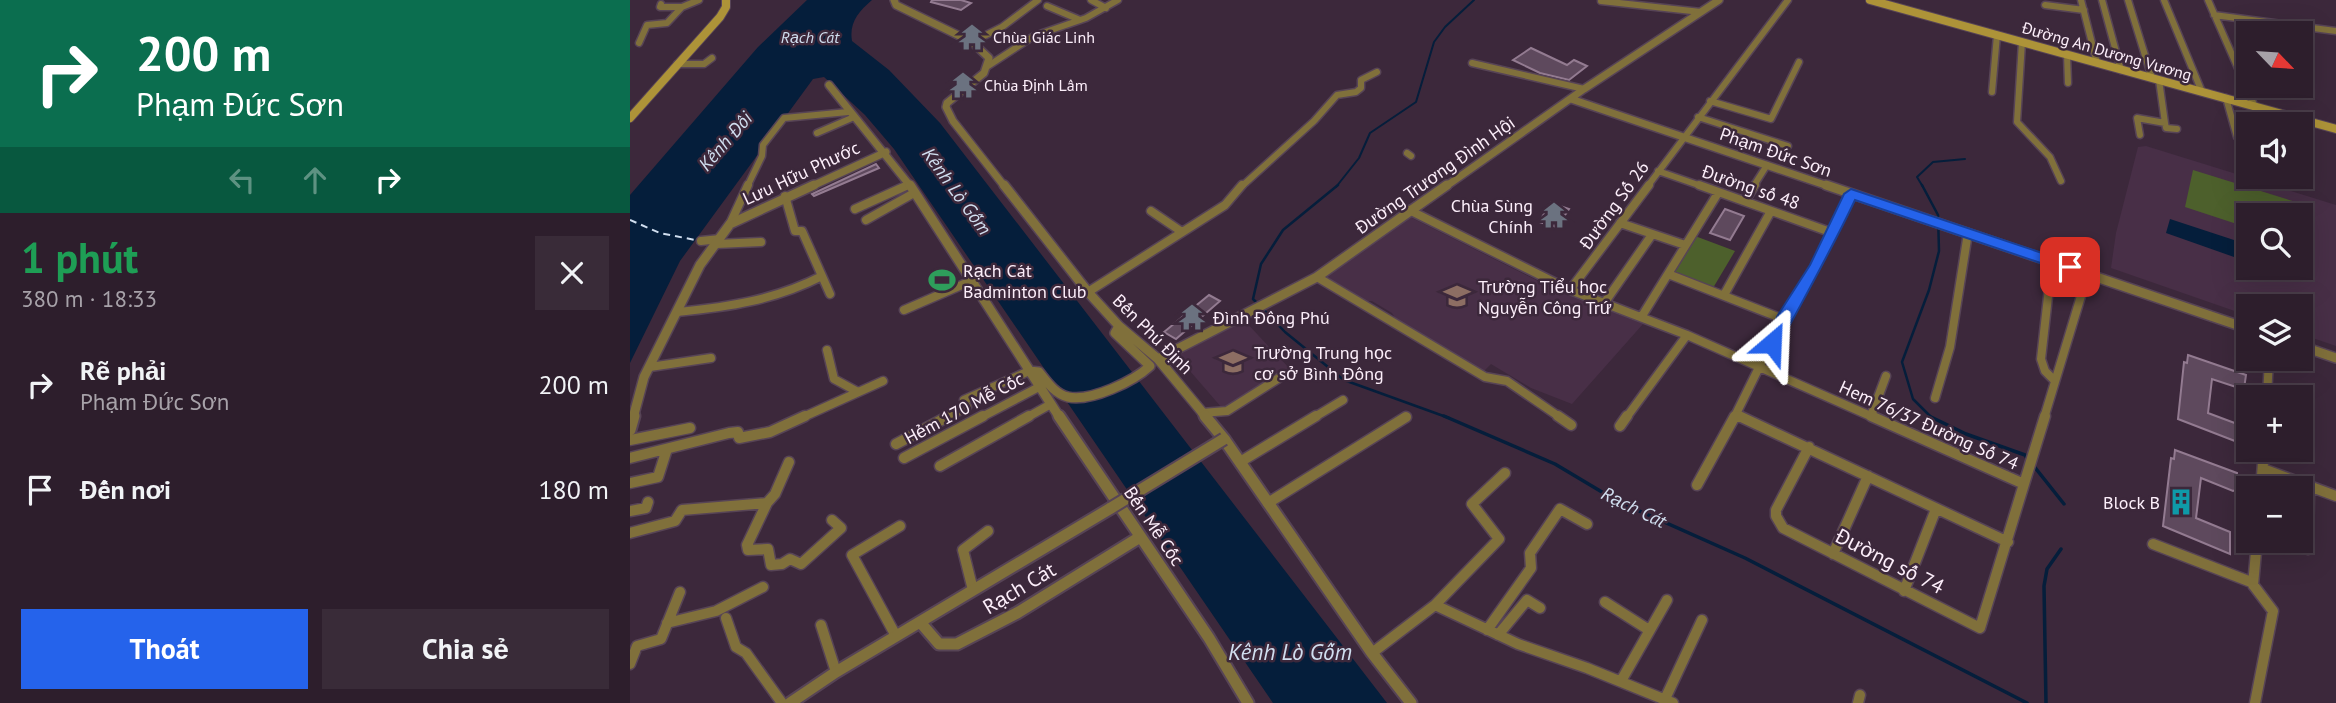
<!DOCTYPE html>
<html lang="vi">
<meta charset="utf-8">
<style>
body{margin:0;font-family:"PT Sans",sans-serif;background:#392b38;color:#f1f3f6;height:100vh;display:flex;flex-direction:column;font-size:26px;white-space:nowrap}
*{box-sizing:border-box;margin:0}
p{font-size:23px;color:#a7a2a9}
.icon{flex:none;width:38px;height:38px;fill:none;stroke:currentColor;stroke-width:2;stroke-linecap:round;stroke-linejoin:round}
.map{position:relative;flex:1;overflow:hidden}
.sheet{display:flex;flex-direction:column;background:#2d1e2c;width:630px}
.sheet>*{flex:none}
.banner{background:#0b6e4f;color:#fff;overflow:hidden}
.needle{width:46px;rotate:115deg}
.buttons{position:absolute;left:1606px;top:21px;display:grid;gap:14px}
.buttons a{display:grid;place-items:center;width:77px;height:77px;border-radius:0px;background:#2d1e2c;box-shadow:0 7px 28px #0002,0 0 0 2px #483c48;font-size:35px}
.pin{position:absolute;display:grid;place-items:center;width:60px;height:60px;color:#fff;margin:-30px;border-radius:14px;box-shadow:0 4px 10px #0006}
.me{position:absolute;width:77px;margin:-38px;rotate:26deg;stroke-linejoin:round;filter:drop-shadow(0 0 5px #0008)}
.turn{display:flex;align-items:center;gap:24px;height:147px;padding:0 21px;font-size:32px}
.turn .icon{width:91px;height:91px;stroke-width:2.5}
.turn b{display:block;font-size:49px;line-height:60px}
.lanes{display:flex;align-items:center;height:66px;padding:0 21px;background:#0003;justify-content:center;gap:35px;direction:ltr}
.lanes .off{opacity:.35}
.round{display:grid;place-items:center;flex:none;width:74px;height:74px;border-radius:0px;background:#392b38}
.headline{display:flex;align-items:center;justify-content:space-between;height:119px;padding:0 21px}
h1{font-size:42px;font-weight:700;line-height:52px;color:#1e9e55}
.cta{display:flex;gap:14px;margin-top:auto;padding:14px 21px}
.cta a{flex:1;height:80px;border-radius:0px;background:#2563eb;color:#fff;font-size:28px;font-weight:700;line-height:80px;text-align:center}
.cta a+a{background:#392b38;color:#f1f3f6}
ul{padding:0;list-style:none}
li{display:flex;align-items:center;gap:21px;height:105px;padding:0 21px}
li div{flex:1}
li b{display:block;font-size:26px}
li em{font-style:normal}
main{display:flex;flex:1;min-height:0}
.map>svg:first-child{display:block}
.built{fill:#482f47;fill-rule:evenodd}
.green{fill:#4d602c}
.water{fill:#051e3b}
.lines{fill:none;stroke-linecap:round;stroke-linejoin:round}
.stream-far2{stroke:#051e3b;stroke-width:2}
.stream-far1{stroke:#051e3b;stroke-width:2.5}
.stream{stroke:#051e3b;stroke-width:3.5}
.ferry{stroke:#d0deef;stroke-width:2;stroke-dasharray:7 5;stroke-linecap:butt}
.building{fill:#5e495d;stroke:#937b91;stroke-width:2}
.minor-far2-casing{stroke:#574456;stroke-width:9}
.minor-far1-casing{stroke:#574456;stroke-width:11}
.minor-casing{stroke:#574456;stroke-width:13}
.tertiary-far2-casing{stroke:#574456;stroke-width:10}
.tertiary-far1-casing{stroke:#574456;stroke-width:12}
.tertiary-casing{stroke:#574456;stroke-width:15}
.secondary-casing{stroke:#574456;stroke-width:10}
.minor-far2{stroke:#80703b;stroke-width:6}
.minor-far1{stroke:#80703b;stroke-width:8}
.minor{stroke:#80703b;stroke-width:10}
.tertiary-far2{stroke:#80703b;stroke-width:7}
.tertiary-far1{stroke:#80703b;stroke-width:9}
.tertiary{stroke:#80703b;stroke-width:11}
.secondary{stroke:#ad9338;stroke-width:8}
.tertiary-bridge-casing{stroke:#574456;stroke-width:15;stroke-linecap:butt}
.tertiary-bridge{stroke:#80703b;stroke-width:11}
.route{fill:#2563eb;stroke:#184099;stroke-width:2}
.labels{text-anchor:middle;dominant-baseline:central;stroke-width:5;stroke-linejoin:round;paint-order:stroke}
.far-water-label{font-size:16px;font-style:italic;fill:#d0deef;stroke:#3c283b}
.far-poi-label{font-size:16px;fill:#fceefa;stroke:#3c283b;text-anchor:start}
.far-street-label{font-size:16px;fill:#fceefa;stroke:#3c283b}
.street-label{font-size:18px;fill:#fceefa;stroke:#3c283b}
.poi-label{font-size:18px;fill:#fceefa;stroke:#3c283b;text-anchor:start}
.water-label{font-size:19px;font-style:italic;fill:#d0deef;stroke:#3c283b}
.near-street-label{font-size:21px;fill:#fceefa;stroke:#3c283b}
.near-water-label{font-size:23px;font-style:italic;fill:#d0deef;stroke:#3c283b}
</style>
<main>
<section class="sheet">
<div class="banner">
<div class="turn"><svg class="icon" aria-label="right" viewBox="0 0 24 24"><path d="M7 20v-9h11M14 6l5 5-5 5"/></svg><div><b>200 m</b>Phạm Đức Sơn</div></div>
<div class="lanes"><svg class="icon off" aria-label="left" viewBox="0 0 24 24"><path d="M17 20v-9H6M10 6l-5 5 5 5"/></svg><svg class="icon off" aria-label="ahead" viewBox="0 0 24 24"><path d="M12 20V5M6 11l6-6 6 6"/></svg><svg class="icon" aria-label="right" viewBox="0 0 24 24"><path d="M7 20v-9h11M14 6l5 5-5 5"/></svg></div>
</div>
<div class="headline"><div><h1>1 phút</h1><p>380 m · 18:33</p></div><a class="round"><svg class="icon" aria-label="close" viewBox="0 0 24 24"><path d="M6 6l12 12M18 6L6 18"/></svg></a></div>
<ul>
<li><svg class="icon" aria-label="right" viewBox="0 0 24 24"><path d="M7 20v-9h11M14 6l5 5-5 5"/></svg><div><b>Rẽ phải</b><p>Phạm Đức Sơn</p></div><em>200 m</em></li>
<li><svg class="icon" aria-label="arrive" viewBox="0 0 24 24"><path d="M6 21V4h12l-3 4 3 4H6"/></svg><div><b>Đến nơi</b></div><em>180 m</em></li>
</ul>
<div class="cta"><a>Thoát</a><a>Chia sẻ</a></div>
</section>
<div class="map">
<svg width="1706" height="703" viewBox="0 0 1706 703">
<rect width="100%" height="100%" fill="#3c283b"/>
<path class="built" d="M1516 146 1706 205V346L1671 334V306H1619V316L1481 268 1486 233 1508 147ZM1619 215H1671V268H1619Z
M780 217 930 292 1013 324 942 404 901 388 861 364 854 371 766 320 762 313 742 301H734L696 277Z
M613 319 659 368 592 408 547 356Z"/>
<path class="green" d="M1563 170 1685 208 1681 249 1671 246V215H1619V228L1555 207Z
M1065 236 1105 251 1083 288 1042 272Z"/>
<path class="water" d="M177 0H242C228 12 219 23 222 41L259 70 310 123 757 703H643L264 149 235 115 194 77 183 79 50 261 0 363V195L128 47Z
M1540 219 1607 241 1604 257 1536 233Z"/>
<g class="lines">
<path class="stream-far2" d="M706 187 729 158 740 133 786 102 804 42 815 27 844 0
M1293 187 1287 177 1303 162 1335 159"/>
<path class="stream-far1" d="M1292 185 1308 215 1309 251 1299 290 1272 362 1283 399 1302 418
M627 303 623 299 631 264 653 230 708 185
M632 308 655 332 714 380 819 418"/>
<path class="stream" d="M814 416 925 464 987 501 1115 558 1397 703
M1299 416 1336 434 1395 455 1398 460
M1403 465 1434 504
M1416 703 1414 586 1417 569 1431 549"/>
<path class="ferry" d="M0 220 30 233 70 241"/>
</g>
<path class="building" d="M302 0H331L341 3 331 10 301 2Z
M901 48 937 65 944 60 957 66 939 80 910 73 883 60Z
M246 164 249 168 184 196 182 194Z
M921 203 939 209 927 227 909 222Z
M1095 209 1114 216 1100 240 1080 233Z
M579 295 590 301 546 339 534 332Z
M1558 355 1616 375 1614 389H1612L1582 379 1578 413 1610 425V443L1548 419 1554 362 1557 363Z
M1545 450 1607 473 1606 490 1603 491 1571 478 1566 518 1600 532V554L1533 526 1541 458 1544 459Z"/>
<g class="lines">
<g class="minor-far2-casing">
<path id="minor-far2" d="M461 0 476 8
M1451 0 1467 63
M1472 0 1491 70
M1498 0 1522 78
M1534 0 1572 92
M1578 0 1625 107 1628 124
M971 1 1071 12
M31 4 30 7H52
M1415 5 1454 10
M417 6 450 20
M1584 15 1706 31
M342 42 372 27 408 0
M1392 42 1387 122 1420 157 1431 181
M9 43 17 25 37 23 52 7 69 0
M1437 55 1438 83
M842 63 954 89
M47 64H74L82 58
M358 66 404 36 456 18 488 0
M1362 92 1367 35
M1596 98 1607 137
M1080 101 1141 119 1169 62
M1068 117 1158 146
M1535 123 1536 128 1547 129
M187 133 224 117
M1510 135 1507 118 1535 123 1529 80
M777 153 781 156
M1028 171 1074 187
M117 187 132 156 133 145 154 118 218 112
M274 187 279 185
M611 187 684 121 707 95 726 92 731 88V80L747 72
M1017 187 1158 0
M1123 187 1137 165"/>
</g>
<g class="minor-far1-casing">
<path id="minor-far1" d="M1069 185 1203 233
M155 196 165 231H172L200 294
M1115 201 1125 185
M225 209 278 185
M779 210 940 290 1057 335 1245 418
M521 211 552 232
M236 220 284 193
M990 223 1055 245
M100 224 118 185
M71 241 90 239
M86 244 131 242
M1422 261 1411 359 1415 371 1425 381
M1038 274 1153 319
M687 277 855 377 877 381 931 418
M940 290 1019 185
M458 292 595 205 612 185
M1094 295 1141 211
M975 302 1021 236
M274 310 341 281
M47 312C99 307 145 300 192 276
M1012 316 1088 193
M197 350 204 379 228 392
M20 367 81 358
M1637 397 1639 359
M1305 398 1320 347 1338 233
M572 413 597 411 649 378
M1106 415 1112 418
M1241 416 1256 376
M171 418 253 381
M316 418 337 407 334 400 399 371
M350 418 409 387
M396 418 421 404
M683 418 713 400
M996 418 1057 335
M1104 418 1153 319 1186 266 1221 194
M1414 418 1458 273"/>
</g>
<g class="minor-casing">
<path id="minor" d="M928 416 941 425
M1109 416 1378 542
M990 426 997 416
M0 440 60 428
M266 444 319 416
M1179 447 1146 510V516L1153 528 1350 628 1394 484 1241 416
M0 458 99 433 108 432 109 438 140 432 175 416
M274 458 353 416
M610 462 686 416
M310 466 399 416
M1633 469 1706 496
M0 483 28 477 37 449
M1394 484 1415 416
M1067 485 1105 416
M1631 488 1634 450
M137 503 145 494 159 462
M638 503 776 417
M0 511 16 508 18 502
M0 533 45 521 52 510 137 503 117 545 118 550 138 549 141 565 152 564 160 559 171 564 211 528 202 520
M1523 544 1621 582 1643 611 1625 703
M1678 549 1679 487
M1203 554 1238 476
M1623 585 1627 541
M343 590 333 550 358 531
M1274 591 1306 509
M975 602 1019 630
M805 605 888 644 957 668 1043 703
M96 618 106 647 116 653 152 703
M37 623 86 611 133 587
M191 625 206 672
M857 630 901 568 900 553 930 509 957 524
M868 635 897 600 910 608
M266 636 222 555 270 526
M742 653 805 605 869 539 842 504 875 473
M0 664 7 646 31 639 50 592
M991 681 1037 600
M1035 699 1072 620
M1228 703 1230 695"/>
</g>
<g class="tertiary-far2-casing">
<path id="tertiary-far2" d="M264 0 266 5 342 42 359 58 354 73 317 103 316 107 323 121 375 187
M199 85 281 187
M941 99 1201 187
M180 187 256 152
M815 187 954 89 1089 0"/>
</g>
<g class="tertiary-far1-casing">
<path id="tertiary-far1" d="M280 185 430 418
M374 185 458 292 489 326 528 359 577 418
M1196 185 1619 329
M1671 346 1706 358
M528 359 687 277 817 185
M399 371 409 372C417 382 425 394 438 397 461 402 504 381 520 366L485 333 489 326
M3 418 14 377 70 265 100 224 184 185"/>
</g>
<g class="tertiary-casing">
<path id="tertiary" d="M429 416 579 638 618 703
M575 416 594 439 742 653 781 703
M0 430 4 416
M290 622 309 644H327L387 613 510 537
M160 703 206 672 481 508"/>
</g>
<g class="secondary-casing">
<path id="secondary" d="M1240 0 1706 129
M0 118 90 17 96 7V0"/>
</g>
<use href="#minor-far2" class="minor-far2"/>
<use href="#minor-far1" class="minor-far1"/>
<use href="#minor" class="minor"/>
<use href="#tertiary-far2" class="tertiary-far2"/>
<use href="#tertiary-far1" class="tertiary-far1"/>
<use href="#tertiary" class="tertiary"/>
<use href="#secondary" class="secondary"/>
<g class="tertiary-bridge-casing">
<path id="tertiary-bridge" d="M481 508 594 439"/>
</g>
<use href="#tertiary-bridge" class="tertiary-bridge"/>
</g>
<path class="route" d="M1221 189 1445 264 1447 267 1445 271H1434L1225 200C1201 251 1174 298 1148 347H1136L1134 343 1148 315 1180 265 1214 194Z"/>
<defs>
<g id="temple-bare" transform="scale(2.1)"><path d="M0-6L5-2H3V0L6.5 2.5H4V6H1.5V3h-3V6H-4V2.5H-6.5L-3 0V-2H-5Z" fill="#6b7280" stroke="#3c283b" stroke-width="2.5" paint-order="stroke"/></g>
<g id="stadium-bare" transform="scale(2.1)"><path d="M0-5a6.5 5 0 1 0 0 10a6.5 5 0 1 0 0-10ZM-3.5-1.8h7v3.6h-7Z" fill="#2e9e5b" stroke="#3c283b" stroke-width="2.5" paint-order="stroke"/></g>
<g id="school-bare" transform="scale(2.1)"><path d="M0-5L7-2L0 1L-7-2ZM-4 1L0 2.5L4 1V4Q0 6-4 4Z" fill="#8d6e63" stroke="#3c283b" stroke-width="2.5" paint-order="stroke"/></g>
<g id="building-bare" transform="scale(2.1)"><path d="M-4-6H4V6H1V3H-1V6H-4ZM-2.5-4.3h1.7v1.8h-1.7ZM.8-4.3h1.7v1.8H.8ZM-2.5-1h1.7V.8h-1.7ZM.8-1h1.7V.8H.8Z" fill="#0f9aa8" stroke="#3c283b" stroke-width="2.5" paint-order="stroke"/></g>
</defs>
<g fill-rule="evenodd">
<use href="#temple-bare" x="342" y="37"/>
<use href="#temple-bare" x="333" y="85"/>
<use href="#temple-bare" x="924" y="215"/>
<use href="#stadium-bare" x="312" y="280"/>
<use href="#school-bare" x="827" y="296"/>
<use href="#temple-bare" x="562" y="317"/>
<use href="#school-bare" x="603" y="362"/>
<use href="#building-bare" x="1551" y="502"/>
</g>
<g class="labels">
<g class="far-water-label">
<text x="180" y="37">Rạch Cát</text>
</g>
<g class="far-poi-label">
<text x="363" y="37">Chùa Giác Linh</text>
<text x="354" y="85">Chùa Định Lâm</text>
</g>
<g class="far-street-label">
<text transform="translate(1477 51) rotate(16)">Đường An Dương Vương</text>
</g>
<g class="street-label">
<text transform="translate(1146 152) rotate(19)">Phạm Đức Sơn</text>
<text transform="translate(171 173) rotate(-25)">Lưu Hữu Phước</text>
<text transform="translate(805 175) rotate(-35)">Đường Trương Đình Hội</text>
<text transform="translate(1121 187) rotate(19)">Đường số 48</text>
<text transform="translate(984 205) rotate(-54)">Đường Số 26</text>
<text transform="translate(523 334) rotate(45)">Bến Phú Định</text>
<text transform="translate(334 408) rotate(-28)">Hẻm 170 Mễ Cốc</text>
<text transform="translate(1299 425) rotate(24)">Hem 76/37 Đường Số 74</text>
<text transform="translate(524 526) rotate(56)">Bến Mễ Cốc</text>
</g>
<g class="poi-label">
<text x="903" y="205" text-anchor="end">Chùa Sùng<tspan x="903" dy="21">Chính</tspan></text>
<text x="333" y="270">Rạch Cát<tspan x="333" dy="21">Badminton Club</tspan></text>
<text x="848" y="286">Trường Tiểu học<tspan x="848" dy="21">Nguyễn Công Trứ</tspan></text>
<text x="583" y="317">Đình Đông Phú</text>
<text x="624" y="352">Trường Trung học<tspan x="624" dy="21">cơ sở Bình Đông</tspan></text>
<text x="1530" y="502" text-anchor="end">Block B</text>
</g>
<g class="water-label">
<text transform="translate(95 141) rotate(-49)">Kênh Đôi</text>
<text transform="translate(327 191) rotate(54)">Kênh Lò Gốm</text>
<text transform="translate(1004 507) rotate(26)">Rạch Cát</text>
</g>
<g class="near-street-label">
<text transform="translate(1260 561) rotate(27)">Đường số 74</text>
<text transform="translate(389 588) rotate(-31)">Rạch Cát</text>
</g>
<g class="near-water-label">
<text x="660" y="651">Kênh Lò Gốm</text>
</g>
</g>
</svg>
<div class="buttons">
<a><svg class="needle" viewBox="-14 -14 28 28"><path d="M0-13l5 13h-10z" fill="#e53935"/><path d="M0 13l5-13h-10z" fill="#a7a2a9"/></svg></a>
<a><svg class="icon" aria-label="sound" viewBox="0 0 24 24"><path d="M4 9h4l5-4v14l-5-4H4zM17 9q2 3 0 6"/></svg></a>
<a><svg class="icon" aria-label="search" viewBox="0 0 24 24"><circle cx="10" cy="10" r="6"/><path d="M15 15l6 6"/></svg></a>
<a><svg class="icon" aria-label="layers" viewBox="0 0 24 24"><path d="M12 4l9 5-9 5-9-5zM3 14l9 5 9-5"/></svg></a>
<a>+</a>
<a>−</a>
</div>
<div class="pin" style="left:1440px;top:267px;background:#d93025"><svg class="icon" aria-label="arrive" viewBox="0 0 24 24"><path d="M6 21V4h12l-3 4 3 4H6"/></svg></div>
<svg class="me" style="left:1142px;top:343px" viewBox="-20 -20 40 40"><path d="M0-17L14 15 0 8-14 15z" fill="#2563eb" stroke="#fff" stroke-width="4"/></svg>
</div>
</main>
